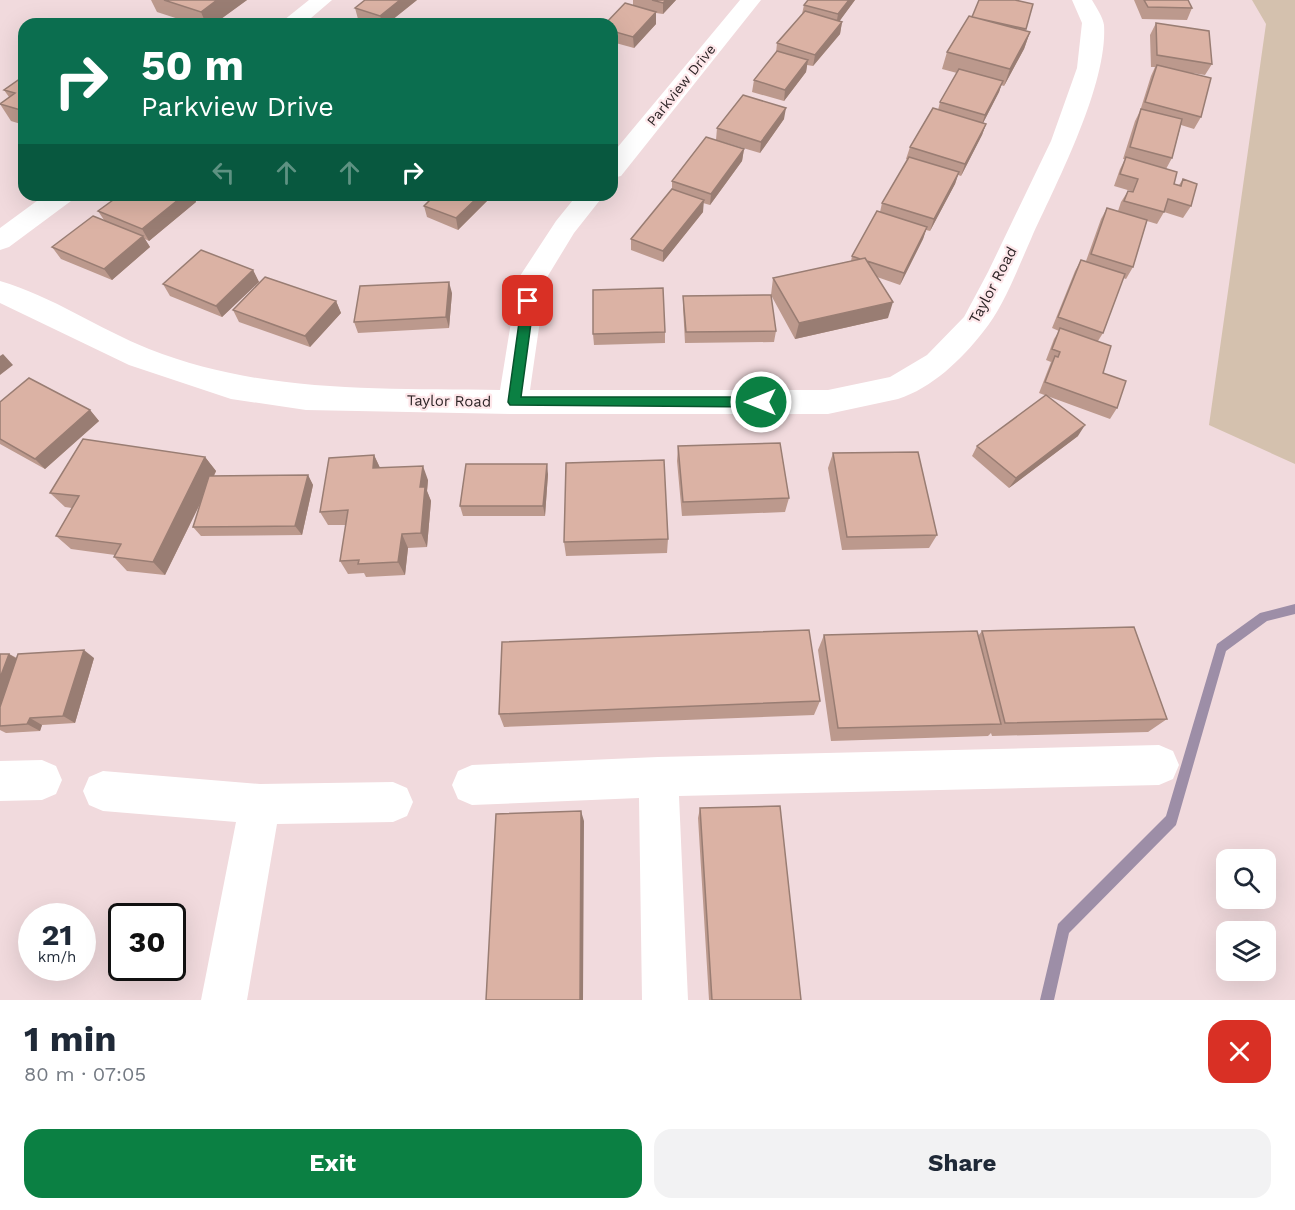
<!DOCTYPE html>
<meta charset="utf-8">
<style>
body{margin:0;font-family:"Work Sans",sans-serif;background:#f2f2f3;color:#1f2937;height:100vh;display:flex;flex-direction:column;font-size:22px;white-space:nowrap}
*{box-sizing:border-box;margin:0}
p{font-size:20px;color:#747a83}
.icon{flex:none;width:33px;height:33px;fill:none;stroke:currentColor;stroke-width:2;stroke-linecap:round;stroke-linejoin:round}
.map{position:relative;height:1000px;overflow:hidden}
.side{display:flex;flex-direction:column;background:#fff;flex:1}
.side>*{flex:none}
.banner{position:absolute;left:18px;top:18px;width:600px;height:183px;border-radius:18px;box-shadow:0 6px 24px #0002;background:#0b6e4f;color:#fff;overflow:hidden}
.fabs{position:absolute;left:1216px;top:849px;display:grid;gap:12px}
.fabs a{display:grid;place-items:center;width:60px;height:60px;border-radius:12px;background:#fff;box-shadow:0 6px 24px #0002;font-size:30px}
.speed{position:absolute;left:18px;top:903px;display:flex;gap:12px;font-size:30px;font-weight:700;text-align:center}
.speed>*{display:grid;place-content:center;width:78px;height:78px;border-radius:50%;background:#fff;box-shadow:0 6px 24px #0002;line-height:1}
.speed small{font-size:15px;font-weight:400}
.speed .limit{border:3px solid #111;border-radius:9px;background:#fff;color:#111}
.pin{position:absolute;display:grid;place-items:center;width:51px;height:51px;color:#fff;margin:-26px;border-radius:12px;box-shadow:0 3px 9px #0006}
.me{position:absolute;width:66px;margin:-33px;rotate:270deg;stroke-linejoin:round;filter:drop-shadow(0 0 4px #0008)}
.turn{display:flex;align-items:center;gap:21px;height:126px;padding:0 24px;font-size:27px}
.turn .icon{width:78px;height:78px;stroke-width:2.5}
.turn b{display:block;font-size:42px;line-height:51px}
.lanes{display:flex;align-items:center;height:57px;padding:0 24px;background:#0003;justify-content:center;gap:30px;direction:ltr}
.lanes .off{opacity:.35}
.round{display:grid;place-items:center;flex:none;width:63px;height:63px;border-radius:18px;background:#f2f2f3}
.summary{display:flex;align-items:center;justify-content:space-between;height:102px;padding:0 24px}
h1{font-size:36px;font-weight:700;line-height:45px}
.cta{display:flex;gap:12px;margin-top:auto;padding:12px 24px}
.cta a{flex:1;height:69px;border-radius:18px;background:#0b8043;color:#fff;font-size:24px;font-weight:700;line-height:69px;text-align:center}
.cta a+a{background:#f2f2f3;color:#1f2937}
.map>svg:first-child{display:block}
.green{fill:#d4c1ae}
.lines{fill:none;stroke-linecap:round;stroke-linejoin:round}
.stream{fill:#9d8ea7;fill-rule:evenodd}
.minor{fill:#fff;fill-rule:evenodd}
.wall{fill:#bc998d}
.shaded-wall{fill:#997d73}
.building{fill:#dbb2a4;stroke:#997d73;stroke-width:1.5}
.route{fill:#0b8043;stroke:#07532c;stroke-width:1.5}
.labels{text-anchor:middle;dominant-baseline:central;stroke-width:4.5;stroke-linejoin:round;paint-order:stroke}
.far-street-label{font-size:14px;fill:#2d2426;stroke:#fee7ea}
.street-label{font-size:15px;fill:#2d2426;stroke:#fee7ea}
</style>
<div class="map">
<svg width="1295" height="1000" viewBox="0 0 1295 1000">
<rect width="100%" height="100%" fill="#f1dadd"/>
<path class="green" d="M1252 0H1295V464L1209 425 1266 24Z"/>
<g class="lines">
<path class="stream" d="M1295 604V614L1267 621 1226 651 1176 825 1069 933 1054 1000H1040L1058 924 1166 816 1217 644 1260 613Z"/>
<path class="minor" d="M309 0H332L304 24H279Z
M740 0H761L621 176 612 178V154Z
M1072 0H1092C1096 7 1103 17 1104 25 1108 85 1056 184 1031 239 1018 268 1003 308 983 332 961 360 932 388 898 399L828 414H514L306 410 231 399 129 365 0 303V281C52 296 99 329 149 349 263 394 380 388 500 390L518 279 556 221 577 195H604L574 233 546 279 530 390H828L890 377 927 355 964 317 988 272 1051 141 1077 68 1082 23Z
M45 195H75L71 201 9 247 0 250V228Z
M1159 745 1173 751 1179 765 1173 779 1159 785 679 796 688 1000H642L639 798 472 805 458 799 452 785 458 771 472 765 658 757Z
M42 760 56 766 62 780 56 794 42 800 0 801V761Z
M103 771 260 784 393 782 407 788 413 802 407 816 393 822 277 824 247 1000H201L236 822 103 811 89 805 83 791 89 777Z"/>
</g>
<path class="wall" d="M151 0H247L214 24H194L157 12Z
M417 0 387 24H373L358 19 355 8Z
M633 0H676L663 14 656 13V24L634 48 612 42V24L633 6Z
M855 0 839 21 842 22 840 34 813 66 807 65 806 72 784 101 752 92 754 80 776 53 777 43 802 14 804 5Z
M1134 0H1188L1192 8 1187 20 1142 19Z
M1033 4 1025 31 1030 32 1024 49 1004 86 1001 85 999 92 983 123 986 124 982 135 961 176 958 175 955 184 930 231 926 230 923 239 900 285 877 277 888 318 795 339 771 295 776 331 774 342 685 343 683 307V296L771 295 773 278 851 261 852 256 880 212 882 203 908 160 906 159 910 147 938 110 940 102 957 73 942 69 947 52 972 17Z
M1156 23 1212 64 1205 75 1192 73 1201 117 1194 129 1181 125 1172 158 1166 169 1174 184 1179 185 1183 179 1191 206 1183 218 1164 212 1157 224 1147 221 1133 267 1126 279 1123 278 1103 333 1098 341 1103 373 1117 408 1110 419 1039 393 1051 362 1046 360 1054 339 1059 331 1052 328 1075 271 1081 260 1086 261 1101 219 1107 208 1118 211 1121 202 1128 191 1131 192V191L1114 186 1120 169 1125 159H1123L1135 121 1140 111 1151 76 1155 67H1151L1150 35Z
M24 76V125L11 121 0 104 9 97 4 90Z
M784 119 760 153 716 140 717 128Z
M744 149 742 161 710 205 703 203V212L663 262 631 250V239L672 189V181Z
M120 195H193L196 202 149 241 145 239 150 247 112 280 61 259 52 247 104 220 98 211Z
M205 195H228L225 198 217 199Z
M493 195 458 230 427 217 424 206Z
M253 270 259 282 222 317 170 296 163 284Z
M452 293 449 328 358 333 354 322Z
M336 301 341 313 310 347 239 322 233 310Z
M665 332V343L594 345 593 334Z
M0 402 90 410 99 421 45 469 0 444Z
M1078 436 1009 488 972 456 977 446Z
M678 446 789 498 785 512 682 516 677 461Z
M833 453 937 535 929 548 842 550 828 468Z
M374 455 380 468 428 480 427 491 431 501 427 547 408 548 405 575 366 577 364 573 348 574 340 561 346 525H328L320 512Z
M205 457 216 471 214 476 308 475 313 485 302 535 201 536 193 527 201 502 165 575 127 571 114 557 115 555 71 549 56 536 72 508 65 507 50 493Z
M548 474 545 516H463L460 506Z
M668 539 667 553 566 556 564 542Z
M982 631 1167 719 1148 732 992 736 991 733 988 736 831 741 818 650 824 635 978 636Z
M0 654H9L17 658H94L75 723 42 725 40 731 6 733 0 730Z
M820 701 814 715 504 727 499 714Z
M700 808 801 1000H709L698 818Z"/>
<path class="shaded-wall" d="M217 0H247L214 24H206L201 12Z
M400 0H417L387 24H383L380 16Z
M666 0H676L663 14V3Z
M849 0H855L836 26 838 14Z
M656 12V24L634 48 633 37Z
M842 22 840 34 813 66 815 55Z
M1030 32 1024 49 1004 86 1010 69Z
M615 53V65L612 68V56Z
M808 60 806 72 784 101 785 90Z
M1003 81 999 92 981 127 985 115Z
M786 108 784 119 760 153 761 142Z
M986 124 982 135 961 176 965 164Z
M744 149 742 161 710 205 711 194Z
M959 172 955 184 930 231 934 219Z
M184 195H193L196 202 149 241 142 229Z
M215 195H228L225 198 217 199Z
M480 195H493L458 230 456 218Z
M704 200 703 212 663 262V251Z
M927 227 923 239 900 285 904 273Z
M143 236 150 247 112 280 104 269Z
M253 270 259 282 222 317 216 306Z
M449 282 452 293 449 328 446 317Z
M336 301 341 313 310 347 305 336Z
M893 302 888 318 795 339 799 323Z
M3 354 13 365 0 375V356Z
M90 410 99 421 45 469 35 459Z
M1085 425 1078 436 1009 488 1016 478Z
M374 455 381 470 373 468Z
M205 457 216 471 165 575 153 562Z
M547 464 548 474 545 516 543 506Z
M423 466 428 480 427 491 431 501 427 547 421 533 420 487Z
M308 475 313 485 302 535 295 526Z
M402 534 408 548 405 575 398 562Z
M84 650 94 658 75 723 63 716Z
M9 654 22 662 0 719V678Z
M30 718 42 725 40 731 27 724Z
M581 811 584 821 583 1000H580Z"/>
<path class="building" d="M164 0H217L201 12Z
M365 0H400L380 16 355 8Z
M652 0H666L663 3Z
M808 0H849L838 14 804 5Z
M979 0H1015L1033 4 1026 29 972 17Z
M1144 0H1188L1192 8 1148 7Z
M625 3 656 12 633 37 612 31V24H605Z
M805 11 842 22 815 55 777 43Z
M969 16 1030 32 1010 69 947 52Z
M1156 23 1209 31 1212 64 1157 55Z
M777 51 808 60 785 90 754 80Z
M1157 65 1211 78 1201 117 1145 102Z
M959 69 1003 81 985 115 940 102Z
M24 76V111L0 104 15 93 4 90Z
M743 95 786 108 761 142 717 128Z
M933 108 986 124 965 164 910 147Z
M1141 109 1182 119 1172 158 1130 147Z
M706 137 744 149 711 194 672 181Z
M909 157 959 172 934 219 882 203Z
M1126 157 1177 172 1174 184 1181 186 1183 179 1197 184 1191 206 1168 199 1164 212 1124 201 1128 191 1133 192 1138 179 1120 174Z
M672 189 704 200 663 251 631 239Z
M120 195H184L142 229 98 211Z
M435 195H480L456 218 424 206Z
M1107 208 1147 220 1133 267 1091 254Z
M877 211 927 227 904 273 867 261 865 258 860 259 852 256Z
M93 216 143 236 104 269 52 247Z
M201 250 253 270 216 306 163 284Z
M865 258 893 302 799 323 773 278Z
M1081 260 1125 274 1103 333 1058 317Z
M265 277 336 301 305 336 233 310Z
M449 282 446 317 354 322 360 286Z
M663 288 665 332 593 334V290Z
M771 295 776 331 686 332 683 296Z
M1060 328 1111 346 1103 373 1126 381 1117 408 1045 382 1055 356 1058 357 1060 352 1052 349Z
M29 378 90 410 35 459 0 439V402Z
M1046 395 1085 425 1016 478 977 446Z
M83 439 205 457 153 562 114 557 121 544 56 536 79 496 50 493Z
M780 443 789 498 683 502 678 446Z
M918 452 937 535 847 537 833 453Z
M374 455 373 468 423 466 420 487H425L421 533 402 534 398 562 358 564 359 560 340 561 348 510 320 512 329 458Z
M664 460 668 539 564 542 566 463Z
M466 464H547L543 506H460Z
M308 475 295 526 193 527 209 476Z
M1134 627 1167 719 1005 723 982 631Z
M809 630 820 701 499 714 502 642Z
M977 631 1001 724 838 728 824 635Z
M84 650 63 716 30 718 27 724 0 726V707L18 654Z
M0 654H9L0 678Z
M780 806 801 1000H712L700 808Z
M581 811 580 1000H486L496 814Z"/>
<path class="route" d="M528 296 534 301 521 397H761L767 402 761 407 510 405 508 402 522 301Z"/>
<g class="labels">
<g class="far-street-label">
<text transform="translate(681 85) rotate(-51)">Parkview Drive</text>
</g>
<g class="street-label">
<text transform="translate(993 285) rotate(-62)">Taylor Road</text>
<text transform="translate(449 401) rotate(1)">Taylor Road</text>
</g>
</g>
</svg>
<div class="fabs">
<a><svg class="icon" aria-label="search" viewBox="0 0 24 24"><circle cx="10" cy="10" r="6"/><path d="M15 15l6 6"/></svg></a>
<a><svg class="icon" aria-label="layers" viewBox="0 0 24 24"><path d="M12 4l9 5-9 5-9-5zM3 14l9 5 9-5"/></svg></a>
</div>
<div class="speed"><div>21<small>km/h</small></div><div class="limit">30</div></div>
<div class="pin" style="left:528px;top:301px;background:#d93025"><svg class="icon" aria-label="arrive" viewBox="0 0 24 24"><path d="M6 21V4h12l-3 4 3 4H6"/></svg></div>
<svg class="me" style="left:761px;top:402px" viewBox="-20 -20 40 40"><circle r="17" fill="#0b8043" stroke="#fff" stroke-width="3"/><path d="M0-11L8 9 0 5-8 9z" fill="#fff"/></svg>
<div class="banner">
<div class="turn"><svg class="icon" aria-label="right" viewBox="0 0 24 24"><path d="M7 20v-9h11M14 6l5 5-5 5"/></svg><div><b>50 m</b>Parkview Drive</div></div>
<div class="lanes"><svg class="icon off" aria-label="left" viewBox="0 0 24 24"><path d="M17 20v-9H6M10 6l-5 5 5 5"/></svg><svg class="icon off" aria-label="ahead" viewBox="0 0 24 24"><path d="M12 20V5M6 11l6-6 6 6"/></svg><svg class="icon off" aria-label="ahead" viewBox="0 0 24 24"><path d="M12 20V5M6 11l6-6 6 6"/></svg><svg class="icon" aria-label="right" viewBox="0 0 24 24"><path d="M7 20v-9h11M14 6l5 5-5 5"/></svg></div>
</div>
</div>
<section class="side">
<div class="summary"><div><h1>1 min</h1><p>80 m · 07:05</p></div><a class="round" style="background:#d93025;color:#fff"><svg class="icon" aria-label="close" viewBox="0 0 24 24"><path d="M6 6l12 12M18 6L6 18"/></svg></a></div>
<div class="cta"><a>Exit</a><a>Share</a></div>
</section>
